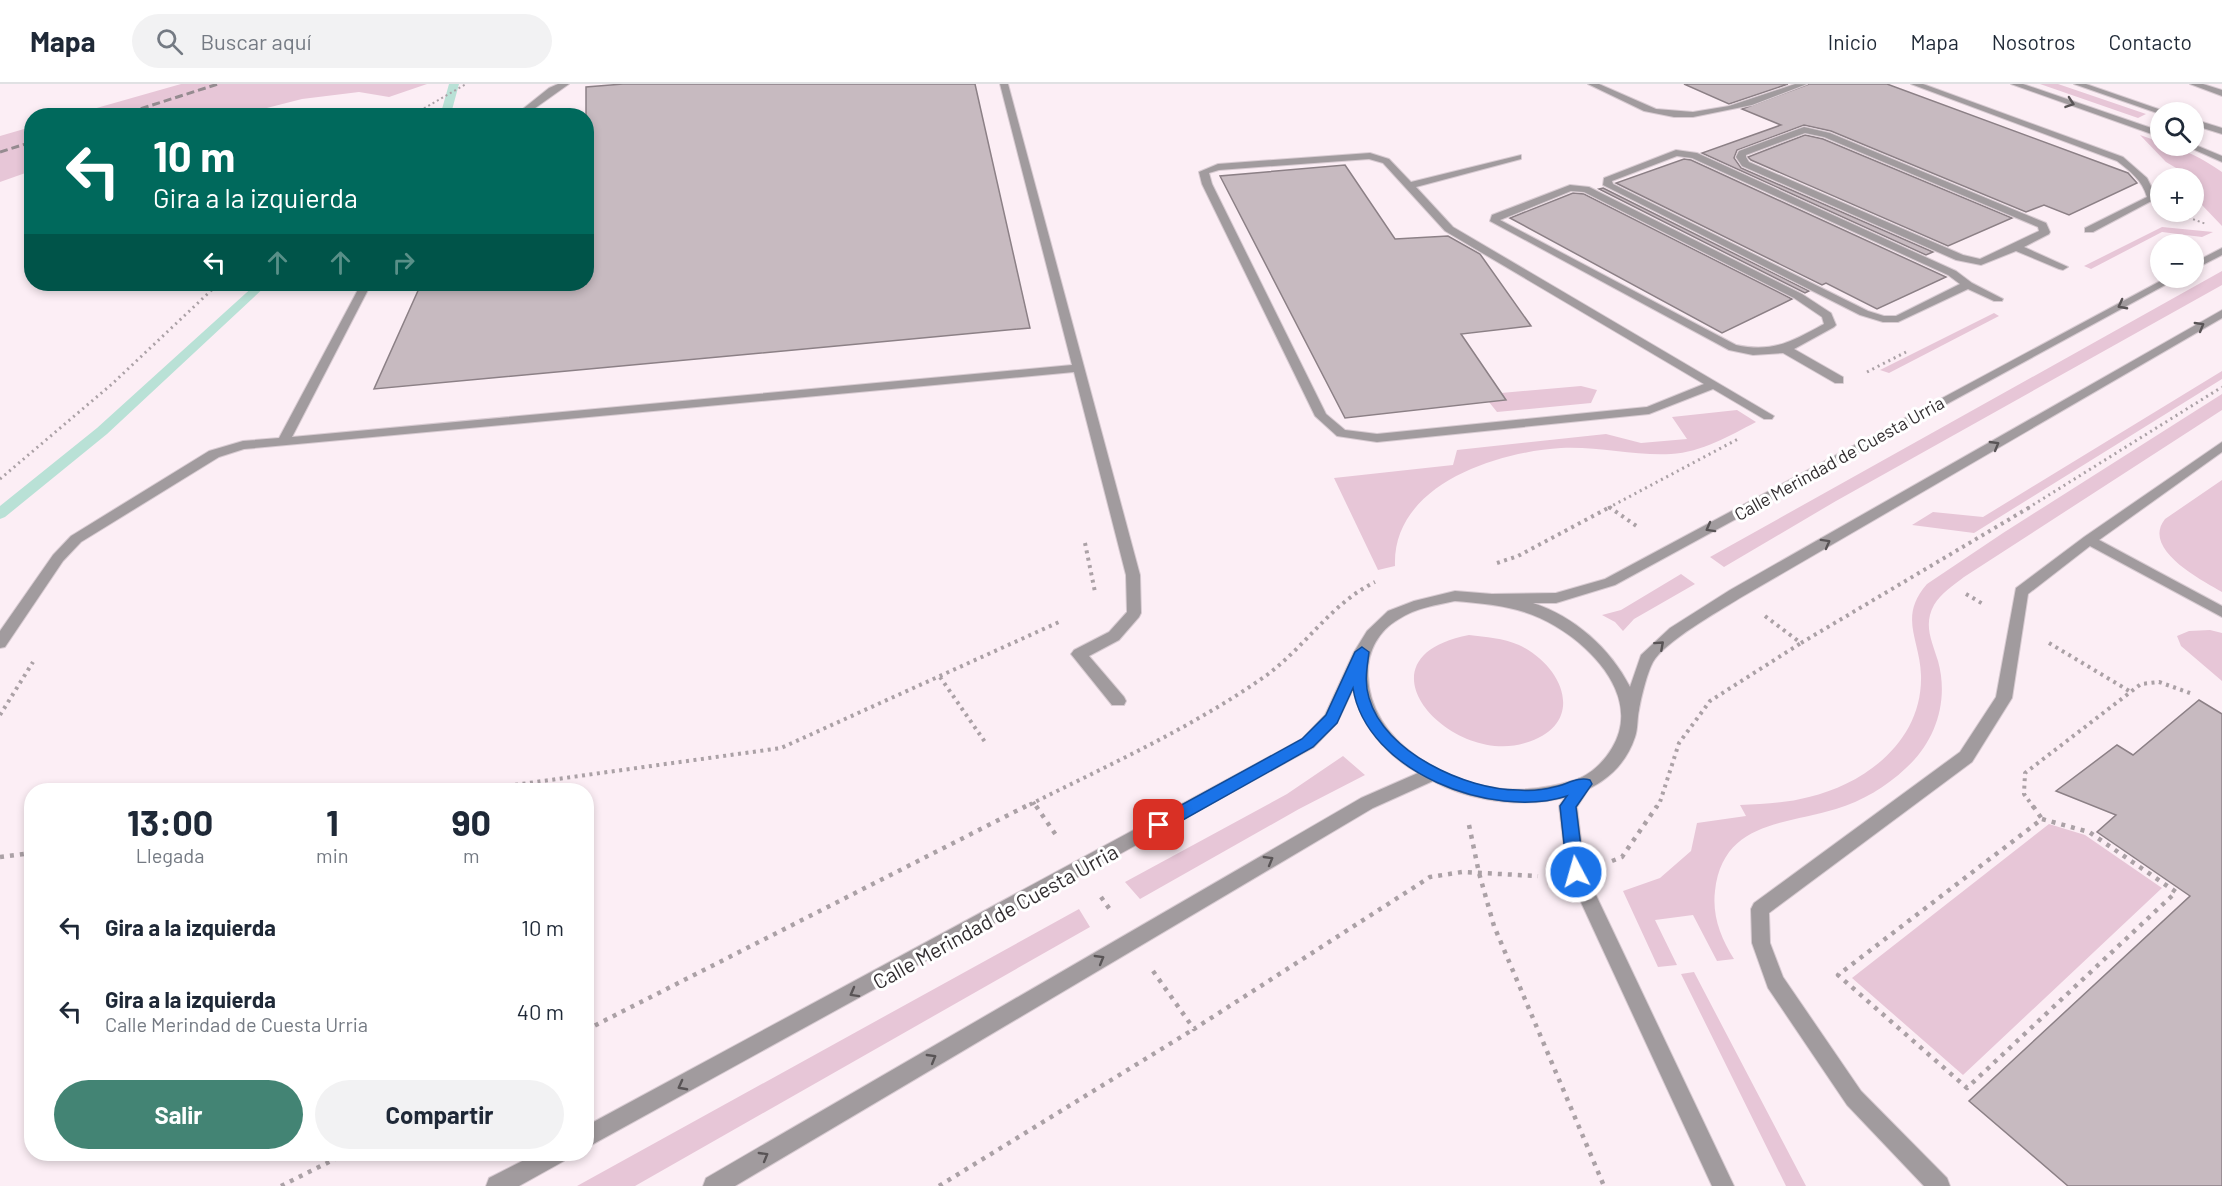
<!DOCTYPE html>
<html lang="es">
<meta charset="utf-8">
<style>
body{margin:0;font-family:Barlow,sans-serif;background:#f2f2f3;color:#1f2937;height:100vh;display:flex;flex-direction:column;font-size:22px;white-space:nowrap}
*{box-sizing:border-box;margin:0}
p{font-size:20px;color:#747a83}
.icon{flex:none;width:33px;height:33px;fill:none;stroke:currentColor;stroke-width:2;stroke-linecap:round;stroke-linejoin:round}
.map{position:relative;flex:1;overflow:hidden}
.details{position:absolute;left:24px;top:699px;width:570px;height:378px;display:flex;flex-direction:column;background:#fff;border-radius:24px;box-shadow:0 3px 9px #0003}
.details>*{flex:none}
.guide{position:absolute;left:24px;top:24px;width:570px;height:183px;border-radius:24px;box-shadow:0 3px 9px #0003;background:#00695c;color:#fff;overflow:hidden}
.controls{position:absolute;left:2150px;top:18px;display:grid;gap:12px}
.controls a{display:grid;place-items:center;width:54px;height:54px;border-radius:50%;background:#fff;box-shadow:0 3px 9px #0003;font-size:30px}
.pin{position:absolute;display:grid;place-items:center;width:51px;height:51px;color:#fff;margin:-26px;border-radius:12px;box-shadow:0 3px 9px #0006}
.me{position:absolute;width:66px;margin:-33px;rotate:354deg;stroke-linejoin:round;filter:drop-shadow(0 0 4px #0008)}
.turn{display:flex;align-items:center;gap:21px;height:126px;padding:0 30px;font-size:27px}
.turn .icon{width:78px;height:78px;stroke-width:2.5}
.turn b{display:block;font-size:42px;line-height:51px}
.lanes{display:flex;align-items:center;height:57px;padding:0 30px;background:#0003;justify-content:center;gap:30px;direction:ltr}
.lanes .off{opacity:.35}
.eta{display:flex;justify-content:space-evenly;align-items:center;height:102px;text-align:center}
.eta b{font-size:36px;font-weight:700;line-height:42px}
.action{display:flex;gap:12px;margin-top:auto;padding:12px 30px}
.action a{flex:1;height:69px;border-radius:36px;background:#438474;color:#fff;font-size:24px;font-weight:700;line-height:69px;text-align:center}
.action a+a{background:#f2f2f3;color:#1f2937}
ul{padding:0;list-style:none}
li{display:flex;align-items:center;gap:18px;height:84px;padding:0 30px}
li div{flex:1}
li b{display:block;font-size:22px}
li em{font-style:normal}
header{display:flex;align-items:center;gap:36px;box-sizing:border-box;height:84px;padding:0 30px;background:#fff;border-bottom:2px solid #e0e1e3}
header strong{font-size:28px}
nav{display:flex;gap:33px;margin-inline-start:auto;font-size:21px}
.search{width:420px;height:54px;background:#f2f2f3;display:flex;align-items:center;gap:15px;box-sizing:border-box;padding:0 21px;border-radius:33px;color:#747a83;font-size:22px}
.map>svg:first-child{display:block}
.green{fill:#e7c6d7}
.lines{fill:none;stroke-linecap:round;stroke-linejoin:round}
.stream{fill:#b9e1d6;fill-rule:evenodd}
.building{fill:#c7bac0;stroke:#8c8086;stroke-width:1.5}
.service-casing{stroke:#d8cbd2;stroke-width:2}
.minor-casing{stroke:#d8cbd2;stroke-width:2}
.path-far3{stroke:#aba1a6;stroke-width:2;stroke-dasharray:2 3;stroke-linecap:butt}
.path-far2{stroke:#aba1a6;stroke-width:3;stroke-dasharray:2 4;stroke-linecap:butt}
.path-far1{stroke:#aba1a6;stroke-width:4;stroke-dasharray:3 4.5;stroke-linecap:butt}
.path{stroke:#aba1a6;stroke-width:4.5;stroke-dasharray:4 6;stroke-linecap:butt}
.service{fill:#a19b9e;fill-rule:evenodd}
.minor{fill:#a19b9e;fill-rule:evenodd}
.rail{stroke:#958b90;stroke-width:3;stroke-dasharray:8 4;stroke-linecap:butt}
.oneway{stroke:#595456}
.route{fill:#1a73e8;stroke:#114b97;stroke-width:1.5}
.labels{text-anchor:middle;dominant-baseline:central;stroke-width:6;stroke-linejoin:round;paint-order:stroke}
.street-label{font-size:18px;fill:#322d30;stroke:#fff}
.near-street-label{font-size:21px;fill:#322d30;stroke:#fff}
</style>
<header>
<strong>Mapa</strong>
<div class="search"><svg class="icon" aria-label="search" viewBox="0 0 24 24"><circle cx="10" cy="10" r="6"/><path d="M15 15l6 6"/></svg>Buscar aquí</div>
<nav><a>Inicio</a><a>Mapa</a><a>Nosotros</a><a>Contacto</a></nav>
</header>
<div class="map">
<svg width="2222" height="1102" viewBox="0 0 2222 1102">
<rect width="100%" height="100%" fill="#fceef5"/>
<path class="green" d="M181 0H427L389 13 359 8 302 15 239 31H72Z
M2040 0H2058L2146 30 2138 34Z
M31 43V87L0 98V52Z
M2140 51 2160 58V62C2181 62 2205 76 2222 88V142L2201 120 2203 110 2193 94 2166 78Z
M2162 143 2213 148 2202 153 2162 148 2091 185 2084 182Z
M2222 187V201L1836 417 1724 483 1710 473Z
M1994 229 1999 232 1889 289 1880 286Z
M2222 287V295L1974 449 1912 441 1933 428 1983 433Z
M1581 302 1597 306 1591 319 1497 328 1489 318 1505 316 1501 309Z
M2222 310V326L1964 493C1954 501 1941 509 1934 521 1923 541 1932 557 1938 577 1949 616 1936 657 1906 684 1886 703 1862 717 1836 725 1783 741 1723 738 1715 807 1712 832 1721 854 1734 875L1717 877 1693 831 1655 836 1677 881 1658 883 1623 807 1660 794 1691 767 1697 739 1746 732 1740 721C1763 720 1787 719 1809 713 1867 699 1923 656 1921 591 1920 555 1898 533 1927 500L2003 449Z
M1737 326 1756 338C1729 352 1702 368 1671 370 1635 372 1597 362 1561 364 1496 368 1392 401 1395 482L1378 486 1334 394 1453 381 1457 366 1606 350 1641 359 1687 355 1672 333Z
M2222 396V508C2201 496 2141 465 2165 435Z
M1681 490 1695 500 1634 535 1623 547 1615 538 1602 531 1621 526Z
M2210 546 2222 549V597L2181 562 2177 552 2189 547Z
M1469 551C1486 553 1503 554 1519 561 1565 583 1587 641 1525 659 1450 682 1350 574 1469 551Z
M1343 672 1365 691 1299 725 1140 815 1125 798 1287 710Z
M2049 740 2085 751 2162 804 1963 991 1852 894Z
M1079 825 1090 843 635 1102H577Z
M1694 888 1806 1102H1786L1681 890Z"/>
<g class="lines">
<path class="stream" d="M449 0H459L452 26 447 32H437L442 25Z
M256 200H268L107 350 5 433 0 435V422L97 344Z"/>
</g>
<path class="building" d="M623 0H975L1030 244 374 305 421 200H586V3Z
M1684 0H1788L1729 20Z
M1809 0H1887L2128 89 2137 99 2069 131 2044 121 2026 128 1831 47 1804 41 1737 66 1734 74 1741 84 1933 168 1926 171 1702 69 1781 41 1742 25Z
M1805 51 1823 55 2012 134 1948 162 1751 76 1748 73Z
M1684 75 1691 76 1946 193 1877 225 1826 199 1822 201 1616 99Z
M1345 81 1395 155 1448 152 1480 170 1531 242 1461 250 1506 316 1345 334 1220 92Z
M1603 104 1809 207 1805 209 1599 105Z
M1573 109 1584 110 1792 215 1722 249 1510 134Z
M2199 616 2222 630V1102H2068L1969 1017 2190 812 2097 748 2116 731 2056 707 2117 661 2133 671Z"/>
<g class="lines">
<g class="service-casing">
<path id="service" d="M558 0H569L524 32H514L549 4Z
M1000 0H1008L1140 491 1141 529 1139 533 1119 556 1089 572 1124 613 1126 617 1124 621H1112L1071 570 1074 566 1109 548 1127 528 1126 491 1074 288 244 365 219 373 81 458 63 477 5 563 0 564V547L53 471 71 452 209 367 243 357 279 354 361 200H371L292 353 1072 281Z
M1588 0H1599L1656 25 1693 28 1729 22 1795 0H1807L1752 21 1693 33H1674L1644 27Z
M1911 0H1923L2123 73 2147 94 2157 114 2093 148H2085V144L2147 113C2142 96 2130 87 2117 77Z
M2190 0H2203L2222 6V12Z
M1804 43 1830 49 2046 139 2050 148 2049 150 2024 163 2068 183 2063 186 2059 185 2016 167 1981 181 1956 176 1742 82 1736 73 1739 67ZM1805 49 1824 53 2038 143 2039 147 1980 175 1963 171 1749 78 1746 73V71Z
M1676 66 1697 69 1956 187 1972 199 2003 215 2002 217H1994L1968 205 1898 238H1883L1860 231 1603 101 1604 94ZM1677 72 1692 74 1948 191 1960 200 1896 232H1884L1868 227 1613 100 1612 97Z
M1370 69 1389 75 1411 98 1521 71V75L1416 103 1453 143 1774 332 1772 335H1764L1713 305 1649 330 1377 358 1337 352 1315 332 1202 100 1199 88 1218 80ZM1369 75 1383 79 1445 147 1704 300 1647 323 1377 350 1345 346 1326 330 1212 100 1209 89 1219 86Z
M1570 101 1589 103 1802 210 1831 229 1836 241 1834 243 1794 265 1843 293V299H1835L1783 269 1753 271 1729 266 1490 137 1492 131ZM1571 107 1584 108 1794 214 1822 233 1824 240C1792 257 1774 269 1736 261L1500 136Z
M2222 358V368L2099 456 2222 522V533L2090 462 2028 510 2012 614 1972 678 1769 829 1770 859 1783 893 1861 1007 1947 1094 1950 1102H1924L1847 1021 1768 904 1752 859 1751 825 1754 819 1960 668 1996 613 2016 504 2084 453Z
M1584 693 1590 695 1592 700 1577 723 1585 788 1734 1102H1712L1567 788 1559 722 1578 695Z"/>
</g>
<g class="minor-casing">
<path id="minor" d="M2011 0H2023L2160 47V53Z
M2074 0H2086L2167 28 2160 30Z
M2193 35 2222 44V50L2193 41Z
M2193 60 2222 72V78L2186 62Z
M2222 164V171L2193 186V179Z
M2166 194H2178L1615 501 1556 519H1533C1575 533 1610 564 1630 603L1641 571 1670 544 1730 506 2222 226V234L1740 514C1719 527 1664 558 1653 578 1647 589 1641 614 1639 626 1637 634 1638 645 1635 653 1609 732 1493 730 1433 697L1373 724 735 1102H703L706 1094 1361 714 1418 689C1386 671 1360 641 1353 605L1337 639 1314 663 586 1064V1042L1302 655 1325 631 1354 568 1367 547 1388 527 1414 517 1455 507 1492 510 1556 509 1605 495ZM1455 517C1491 520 1524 523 1555 542 1596 566 1641 616 1612 664 1604 678 1590 691 1575 696 1552 703 1527 707 1503 705 1444 699 1370 657 1368 592 1367 568 1378 547 1399 535 1416 524 1436 521 1455 517Z
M536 1070H568L564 1077 519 1102H486L489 1094Z"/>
</g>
<path class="path-far3" d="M411 32 466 0
M2179 130 2206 140"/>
<path class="path-far2" d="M1867 288 1906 268
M0 395 112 300 218 200
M1609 423 1611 424
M1608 424 1738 355
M2028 424 2222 303"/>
<path class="path-far1" d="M1609 423 1638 443
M1085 459 1095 508
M1497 479 1518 472 1610 423
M1966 510 1983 520
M1765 532 1801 559 2030 423
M2049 559 2131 608
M940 593 985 658
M0 631 33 578
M478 706 781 664 1059 538
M1033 718 1037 724
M1023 724C1104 683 1190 645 1264 593 1305 564 1330 520 1375 498
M1656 724 1660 718 1679 659 1710 617 1801 559
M2034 724 2024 710 2025 689 2141 600 2159 598 2190 609"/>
<path class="path" d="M1036 722 1058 754
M2033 722 2042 735
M2042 735 2089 748 2176 808 1967 1004 1838 891Z
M1469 741 1479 789 1494 842 1604 1102
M0 773 32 769
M1612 777 1622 773 1657 722
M1101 813 1111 827
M1153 887 1194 945 1430 793 1462 788 1538 792
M586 946 1026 722
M281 1102 345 1070
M939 1102 1194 945"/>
<use href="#service" class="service"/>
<use href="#minor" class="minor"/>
<path class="rail" d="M118 32 218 0
M0 68 32 58"/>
</g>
<defs><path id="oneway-chevron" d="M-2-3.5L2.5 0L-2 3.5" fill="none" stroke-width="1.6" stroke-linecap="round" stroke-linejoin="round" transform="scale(1.5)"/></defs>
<g class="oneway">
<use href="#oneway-chevron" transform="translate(2070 19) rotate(19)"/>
<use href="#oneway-chevron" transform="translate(2122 221) rotate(152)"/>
<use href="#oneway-chevron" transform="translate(2200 242) rotate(-30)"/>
<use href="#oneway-chevron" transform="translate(1995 361) rotate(-30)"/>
<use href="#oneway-chevron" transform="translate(1710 444) rotate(151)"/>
<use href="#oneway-chevron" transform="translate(1826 459) rotate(-29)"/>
<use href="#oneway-chevron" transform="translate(1660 561) rotate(-42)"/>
<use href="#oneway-chevron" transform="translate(1269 776) rotate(-30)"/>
<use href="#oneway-chevron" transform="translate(1100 875) rotate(-30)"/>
<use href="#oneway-chevron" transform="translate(854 909) rotate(151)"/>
<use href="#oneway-chevron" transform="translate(932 974) rotate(-30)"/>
<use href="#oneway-chevron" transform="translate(682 1002) rotate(152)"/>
<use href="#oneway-chevron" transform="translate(764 1072) rotate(-30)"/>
</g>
<path class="route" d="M1362 563 1369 568C1367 584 1364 598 1369 614 1384 668 1466 706 1518 706 1529 707 1543 706 1554 703 1566 701 1578 692 1590 696L1592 700 1576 723 1584 788 1581 793 1576 795 1570 793 1567 788 1560 722 1567 712C1493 736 1366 688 1353 604L1337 639 1313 663 1165 746 1159 748 1154 746 1151 741 1154 736 1302 655 1326 631 1355 568Z"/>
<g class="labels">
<g class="street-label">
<text transform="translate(1839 374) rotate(-29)">Calle Merindad de Cuesta Urria</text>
</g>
<g class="near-street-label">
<text transform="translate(995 832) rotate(-29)">Calle Merindad de Cuesta Urria</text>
</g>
</g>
</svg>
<div class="controls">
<a><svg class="icon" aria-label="search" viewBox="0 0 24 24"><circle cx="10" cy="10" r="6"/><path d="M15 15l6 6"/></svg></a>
<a>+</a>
<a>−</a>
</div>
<div class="pin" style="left:1159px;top:741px;background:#d93025"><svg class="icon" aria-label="arrive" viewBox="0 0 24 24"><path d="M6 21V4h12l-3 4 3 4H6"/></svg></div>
<svg class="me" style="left:1576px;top:788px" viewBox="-20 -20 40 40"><circle r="17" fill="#1a73e8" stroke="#fff" stroke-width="3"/><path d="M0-11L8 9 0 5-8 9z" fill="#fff"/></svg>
<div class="guide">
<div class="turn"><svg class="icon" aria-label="left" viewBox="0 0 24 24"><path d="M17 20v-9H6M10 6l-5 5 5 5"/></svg><div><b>10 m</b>Gira a la izquierda</div></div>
<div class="lanes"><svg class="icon" aria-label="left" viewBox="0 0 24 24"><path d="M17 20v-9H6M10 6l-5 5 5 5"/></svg><svg class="icon off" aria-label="ahead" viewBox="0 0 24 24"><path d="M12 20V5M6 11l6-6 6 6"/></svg><svg class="icon off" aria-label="ahead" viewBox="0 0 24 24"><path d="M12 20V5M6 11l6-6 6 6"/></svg><svg class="icon off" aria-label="right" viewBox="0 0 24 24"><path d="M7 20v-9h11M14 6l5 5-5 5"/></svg></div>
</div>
<section class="details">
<div class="eta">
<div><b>13:00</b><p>Llegada</p></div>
<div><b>1</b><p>min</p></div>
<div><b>90</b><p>m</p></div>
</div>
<ul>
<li><svg class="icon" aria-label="left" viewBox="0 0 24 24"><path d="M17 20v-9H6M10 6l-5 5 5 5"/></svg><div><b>Gira a la izquierda</b></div><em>10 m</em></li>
<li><svg class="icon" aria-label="left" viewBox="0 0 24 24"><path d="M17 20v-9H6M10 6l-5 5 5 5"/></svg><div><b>Gira a la izquierda</b><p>Calle Merindad de Cuesta Urria</p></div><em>40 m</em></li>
</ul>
<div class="action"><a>Salir</a><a>Compartir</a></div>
</section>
</div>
